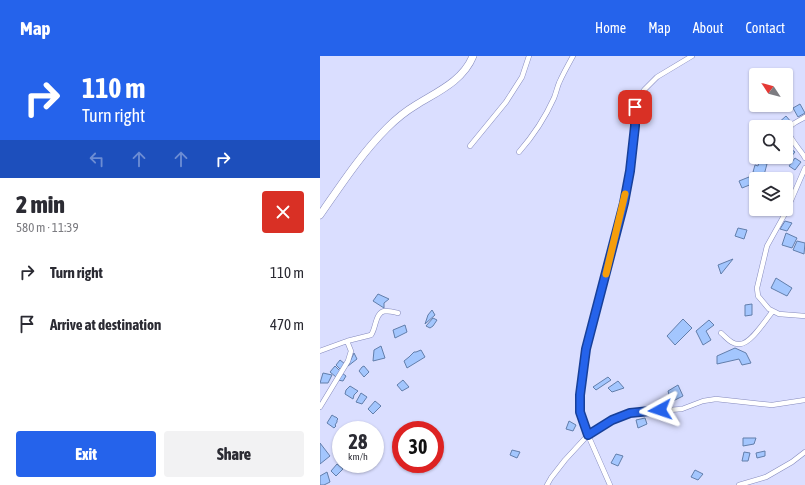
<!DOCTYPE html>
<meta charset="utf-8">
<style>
body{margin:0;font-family:"Asap Condensed",sans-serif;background:#f2f2f3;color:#2b2b33;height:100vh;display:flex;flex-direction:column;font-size:15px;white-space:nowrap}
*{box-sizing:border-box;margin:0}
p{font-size:13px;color:#7c7c81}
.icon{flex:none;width:22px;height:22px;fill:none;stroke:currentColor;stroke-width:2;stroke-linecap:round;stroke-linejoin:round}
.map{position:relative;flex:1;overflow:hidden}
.sheet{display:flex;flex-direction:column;background:#fff;width:320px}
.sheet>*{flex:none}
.banner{background:#2563eb;color:#fff;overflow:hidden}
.needle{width:26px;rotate:306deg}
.fabs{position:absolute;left:429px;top:12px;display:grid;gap:8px}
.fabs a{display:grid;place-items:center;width:44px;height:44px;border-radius:4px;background:#fff;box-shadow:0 1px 3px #0004;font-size:20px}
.speed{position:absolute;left:12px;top:365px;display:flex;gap:8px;font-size:20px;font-weight:700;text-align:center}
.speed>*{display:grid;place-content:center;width:52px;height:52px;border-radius:50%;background:#fff;box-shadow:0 1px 3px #0004;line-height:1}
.speed small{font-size:10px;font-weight:400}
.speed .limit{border:6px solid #d22;background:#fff;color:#111}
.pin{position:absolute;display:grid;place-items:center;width:34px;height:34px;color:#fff;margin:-17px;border-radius:8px;box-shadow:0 2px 6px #0006}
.me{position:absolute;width:44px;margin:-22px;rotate:265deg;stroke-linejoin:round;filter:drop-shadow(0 0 3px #0008)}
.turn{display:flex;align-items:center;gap:14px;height:84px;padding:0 16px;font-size:18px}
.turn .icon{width:52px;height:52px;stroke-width:2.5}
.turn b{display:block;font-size:28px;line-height:34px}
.lanes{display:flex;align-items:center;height:38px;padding:0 16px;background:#0003;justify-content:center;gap:20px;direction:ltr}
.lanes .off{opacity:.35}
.round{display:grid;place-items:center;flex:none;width:42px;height:42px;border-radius:4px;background:#f2f2f3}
.overview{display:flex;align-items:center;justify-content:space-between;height:68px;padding:0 16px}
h1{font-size:24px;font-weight:800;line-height:30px}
.cta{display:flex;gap:8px;margin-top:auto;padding:8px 16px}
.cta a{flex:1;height:46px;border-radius:4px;background:#2563eb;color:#fff;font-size:16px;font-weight:800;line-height:46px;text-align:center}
.cta a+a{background:#f2f2f3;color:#2b2b33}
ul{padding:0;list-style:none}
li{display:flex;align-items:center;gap:12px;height:52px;padding:0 16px}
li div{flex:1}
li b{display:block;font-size:15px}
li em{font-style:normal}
header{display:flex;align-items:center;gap:24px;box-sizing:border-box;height:56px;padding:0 20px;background:#2563eb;color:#fff}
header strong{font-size:19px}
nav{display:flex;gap:22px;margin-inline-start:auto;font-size:14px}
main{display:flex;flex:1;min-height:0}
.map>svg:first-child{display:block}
.building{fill:#a3c6fe;stroke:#627eab}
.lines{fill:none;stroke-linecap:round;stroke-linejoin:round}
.street-casing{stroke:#858abd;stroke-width:5.5}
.secondary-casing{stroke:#858abd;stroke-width:8}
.street{stroke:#fff;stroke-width:4.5}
.secondary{stroke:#fff;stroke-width:7}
.route-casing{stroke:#184099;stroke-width:10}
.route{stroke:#2563eb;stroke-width:7}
.slow{stroke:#f59e0b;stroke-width:7}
</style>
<header>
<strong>Map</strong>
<nav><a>Home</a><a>Map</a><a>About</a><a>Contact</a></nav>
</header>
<main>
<section class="sheet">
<div class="banner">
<div class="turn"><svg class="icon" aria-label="right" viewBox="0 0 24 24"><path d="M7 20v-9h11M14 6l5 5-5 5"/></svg><div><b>110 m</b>Turn right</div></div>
<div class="lanes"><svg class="icon off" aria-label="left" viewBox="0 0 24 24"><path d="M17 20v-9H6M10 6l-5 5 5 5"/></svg><svg class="icon off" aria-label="ahead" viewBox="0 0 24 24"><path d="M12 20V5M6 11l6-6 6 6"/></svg><svg class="icon off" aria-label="ahead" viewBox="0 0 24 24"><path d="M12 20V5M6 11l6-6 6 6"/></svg><svg class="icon" aria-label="right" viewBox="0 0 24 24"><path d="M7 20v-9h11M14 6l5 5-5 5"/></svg></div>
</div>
<div class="overview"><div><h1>2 min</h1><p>580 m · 11:39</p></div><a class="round" style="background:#d93025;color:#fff"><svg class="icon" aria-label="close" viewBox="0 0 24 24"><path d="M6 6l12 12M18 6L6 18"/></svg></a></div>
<ul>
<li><svg class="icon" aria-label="right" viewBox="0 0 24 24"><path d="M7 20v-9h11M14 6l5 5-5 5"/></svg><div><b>Turn right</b></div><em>110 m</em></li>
<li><svg class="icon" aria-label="arrive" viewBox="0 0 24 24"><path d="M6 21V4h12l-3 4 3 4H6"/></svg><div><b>Arrive at destination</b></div><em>470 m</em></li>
</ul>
<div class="cta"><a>Exit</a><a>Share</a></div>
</section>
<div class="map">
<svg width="485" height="429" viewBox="0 0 485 429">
<rect width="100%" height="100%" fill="#dadeff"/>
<path class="building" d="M480 48 485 57 478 61 473 52Z
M466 60 472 67 466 72V71H458L456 69Z
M466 90H467L475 96 470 102 466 99Z
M475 102 481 106 475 114 469 110Z
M439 106 447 108 444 119 433 116 435 109 438 110Z
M429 121 432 128 422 132 419 125Z
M465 165 472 167 467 175 460 173Z
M418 172 427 174 424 183 415 180Z
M466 177 477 182 472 192 462 189Z
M477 185 485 187 484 198 473 194Z
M413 203 401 218 398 209Z
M456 222 472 232 467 240 451 232Z
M58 238 69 243 64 247V252L53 245Z
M432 248V259L425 260V249Z
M112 254 115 259 105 268 108 259Z
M113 262 117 264 113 270 110 272 106 270Z
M363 263 372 272 355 289 347 280Z
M389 264 394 269 386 275 391 284 383 289 376 275Z
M85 269 87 276 75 282 73 274Z
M61 290 65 302 53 305 54 294Z
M415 292 426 297 431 307 422 309 419 303 397 308V300Z
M101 294 105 301 87 312 84 305 89 301 94 296H96Z
M34 297 37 303 28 310Z
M20 304 25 308 21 314 16 309Z
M15 310 20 315 16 321 10 316Z
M44 310 49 316 44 321 39 315 42 311Z
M3 317 12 319 8 327H0Z
M22 317 26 320 23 325 18 324Z
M288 321 291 324 276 334 273 331Z
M83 324 89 331 82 335 77 329Z
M298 325 304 332 292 336 288 332Z
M358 329 363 340 351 346 348 335Z
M30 330 38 335 34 339 33 343 25 338 26 334Z
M41 337 47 341 42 348 36 346Z
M55 345 61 350 53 358 48 353Z
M12 359 15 361H16L18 363 17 364V366L15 369 16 370 14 372 7 367Z
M325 362 327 368 318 372 316 364Z
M249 365 256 369 253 375 246 373Z
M423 382H436L434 388 423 390Z
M0 387 10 400 0 408Z
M192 394 200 396 197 402 190 399Z
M445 395V400L437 402 436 397Z
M424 396 430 397 428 405H422Z
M296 398 303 400 298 410 291 407Z
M17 408 23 413 16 420 11 415Z
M375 414 383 418 378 424 371 421Z
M7 416 10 426 4 429H0V420Z"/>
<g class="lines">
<g class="street-casing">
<path id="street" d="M485 61C481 64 472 67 469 72 465 79 482 95 485 102
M150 90 186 46 202 21 209 0
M199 96C213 80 225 62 234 42 236 37 237 32 239 27 243 18 248 9 253 0
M485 112 466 156 447 190 437 232 438 240 449 253 459 258 485 260
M401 277C407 282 412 289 420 288 431 288 446 263 453 255
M0 295 27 285 51 279C56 273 55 256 65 255 69 255 74 256 78 257
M0 351 28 305 31 295 27 285
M227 429 231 422 245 404 268 379 292 364 310 357 362 353 383 345 396 343 452 349 485 344
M290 429 268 379 260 356V339L266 293 304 147 309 115 315 70V51L318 42 325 33 337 21 372 0
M419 429 446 421 472 406 485 396"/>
</g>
<g class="secondary-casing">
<path id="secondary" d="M0 159C21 129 41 98 67 72 76 63 86 55 96 49 117 36 143 25 153 0"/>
</g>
<use href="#street" class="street"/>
<use href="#secondary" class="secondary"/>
</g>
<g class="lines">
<g class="route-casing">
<path id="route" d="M315 51V70L310 115 304 147 266 293 260 339V356L268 379 292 364 310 357 340 354"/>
</g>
<use href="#route" class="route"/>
<path class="slow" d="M286 218 305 138"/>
</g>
</svg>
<div class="fabs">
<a><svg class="needle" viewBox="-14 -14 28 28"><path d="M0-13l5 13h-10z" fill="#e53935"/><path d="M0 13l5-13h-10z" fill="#7c7c81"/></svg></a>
<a><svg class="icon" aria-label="search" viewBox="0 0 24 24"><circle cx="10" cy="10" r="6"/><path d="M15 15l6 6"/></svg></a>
<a><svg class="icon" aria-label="layers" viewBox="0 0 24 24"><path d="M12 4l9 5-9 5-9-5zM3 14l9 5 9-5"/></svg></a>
</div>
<div class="speed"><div>28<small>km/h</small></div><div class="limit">30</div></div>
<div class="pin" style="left:315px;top:51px;background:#d93025"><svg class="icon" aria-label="arrive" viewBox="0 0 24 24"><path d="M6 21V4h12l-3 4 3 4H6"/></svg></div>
<svg class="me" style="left:340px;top:354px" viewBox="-20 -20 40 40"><path d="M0-17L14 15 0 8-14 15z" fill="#2563eb" stroke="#fff" stroke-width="4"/></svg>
</div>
</main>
